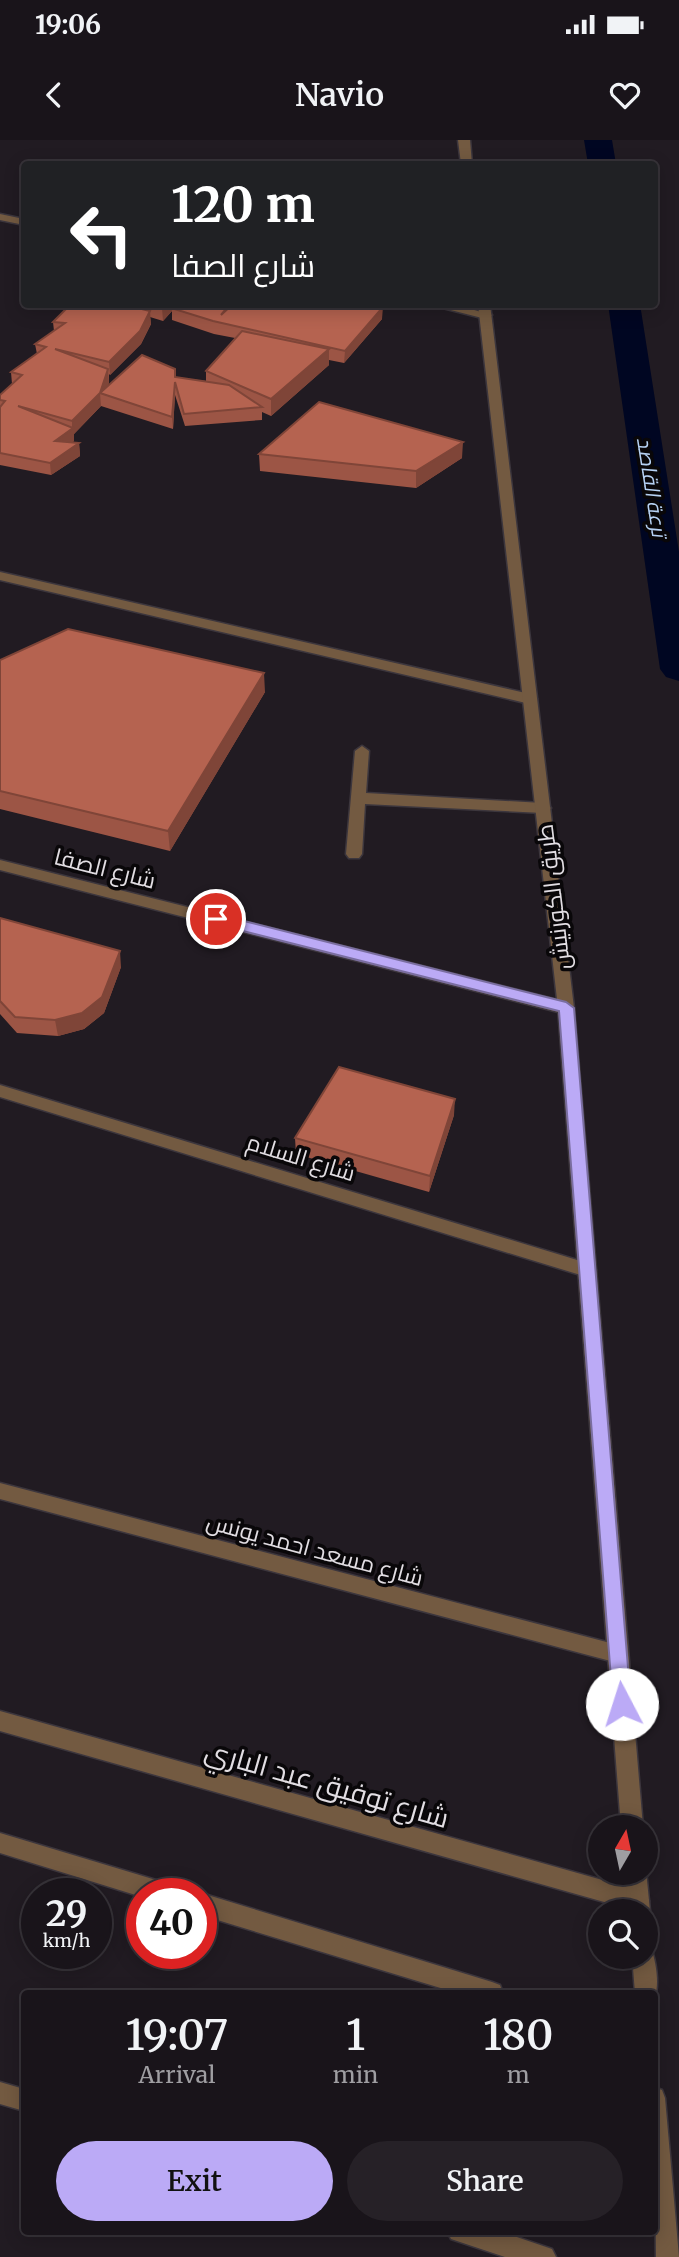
<!DOCTYPE html>
<meta charset="utf-8">
<style>
body{margin:0;font-family:Merriweather,Cairo,serif;background:#262127;color:#f1f3f6;height:100vh;display:flex;flex-direction:column;font-size:26px;white-space:nowrap}
*{box-sizing:border-box;margin:0}
p{font-size:23px;color:#9f9ea2}
.icon{flex:none;width:38px;height:38px;fill:none;stroke:currentColor;stroke-width:2;stroke-linecap:round;stroke-linejoin:round}
.map{position:relative;flex:1;overflow:hidden}
.details{position:absolute;left:21px;top:1850px;width:637px;height:245px;display:flex;flex-direction:column;background:#19141a;border-radius:7px;box-shadow:0 4px 18px #0003,0 0 0 2px #373339}
.details>*{flex:none}
.hud{position:absolute;left:21px;top:21px;width:637px;height:147px;border-radius:7px;box-shadow:0 4px 18px #0003,0 0 0 2px #373339;background:#202124;color:#fff;overflow:hidden}
.needle{width:46px;rotate:9deg}
.fabs{position:absolute;left:588px;top:1675px;display:grid;gap:14px}
.fabs a{display:grid;place-items:center;width:70px;height:70px;border-radius:50%;background:#19141a;box-shadow:0 4px 18px #0003,0 0 0 2px #373339;font-size:35px}
.speed{position:absolute;left:21px;top:1738px;display:flex;gap:14px;font-size:35px;font-weight:700;text-align:center}
.speed>*{display:grid;place-content:center;width:91px;height:91px;border-radius:50%;background:#19141a;box-shadow:0 4px 18px #0003,0 0 0 2px #373339;line-height:1}
.speed small{font-size:18px;font-weight:400}
.speed .limit{border:10px solid #d22;background:#fff;color:#111}
.pin{position:absolute;display:grid;place-items:center;width:60px;height:60px;color:#fff;margin:-30px;border:4px solid #fff;border-radius:50%;box-shadow:0 2px 7px #0007}
.me{position:absolute;width:77px;margin:-38px;rotate:355deg;stroke-linejoin:round;filter:drop-shadow(0 0 5px #0008)}
.turn{display:flex;align-items:center;gap:24px;height:147px;padding:0 35px;font-size:32px}
.turn .icon{width:91px;height:91px;stroke-width:2.5}
.turn b{display:block;font-size:49px;line-height:60px}
.eta{display:flex;justify-content:space-evenly;align-items:center;height:119px;text-align:center}
.eta b{font-size:42px;font-weight:600;line-height:49px}
.button{display:flex;gap:14px;margin-top:auto;padding:14px 35px}
.button a{flex:1;height:80px;border-radius:42px;background:#bbaaf6;color:#111;font-size:28px;font-weight:600;line-height:80px;text-align:center}
.button a+a{background:#262127;color:#f1f3f6}
.status{display:flex;justify-content:space-between;align-items:center;height:49px;padding:0 35px;background:#19141a;direction:ltr}
.status svg{height:19px;fill:currentColor}
header{display:flex;justify-content:space-between;align-items:center;height:91px;padding:0 35px;background:#19141a;font-size:32px;font-weight:600}
.map>svg:first-child{display:block}
.lines{fill:none;stroke-linecap:round;stroke-linejoin:round}
.canal{fill:#000622;fill-rule:evenodd}
.service-casing{stroke:#3c363d;stroke-width:3}
.minor-casing{stroke:#3c363d;stroke-width:3}
.tertiary-casing{stroke:#3c363d;stroke-width:3}
.service{fill:#735a41;fill-rule:evenodd}
.minor{fill:#735a41;fill-rule:evenodd}
.tertiary{fill:#735a41;fill-rule:evenodd}
.wall{fill:#9c5545;fill-rule:evenodd}
.shaded-wall{fill:#7f4538}
.building{fill:#b56350;stroke:#7f4538;stroke-width:2}
.route{fill:#bbaaf6;stroke:#7a6ea0;stroke-width:2}
.labels{text-anchor:middle;dominant-baseline:central;stroke-width:7;stroke-linejoin:round;paint-order:stroke}
.far-water-label{font-size:21px;font-style:italic;fill:#b6d1f3;stroke:#090709}
.street-label{font-size:23px;fill:#e2dee3;stroke:#090709}
.near-street-label{font-size:28px;fill:#e2dee3;stroke:#090709}
</style>
<div class="status"><b>19:06</b><svg viewBox="0 0 49 12"><path d="M0 12V9h3v3zM5 12V6h3v6zM10 12V3h3v9zM15 12V0h3v12zM26 1h20v11H26zM47 4h2v5h-2z"/></svg></div>
<header><svg class="icon" aria-label="back" viewBox="0 0 24 24"><path d="M15 5l-7 7 7 7"/></svg>Navio<svg class="icon" aria-label="heart" viewBox="0 0 24 24"><path d="M12 20l-8-8c-3-5 5-10 8-4 3-6 11-1 8 4z"/></svg></header>
<div class="map">
<svg width="679" height="2117" viewBox="0 0 679 2117">
<rect width="100%" height="100%" fill="#211b22"/>
<g class="lines">
<path class="canal" d="M584 0H612L616 24H588Z
M608 164H640L679 412V541L666 537 660 529Z"/>
<g class="service-casing">
<path id="service" d="M0 74 24 79V85L0 80Z
M427 164H453L492 175 486 179Z
M0 432 530 554 537 559 530 564 0 440Z
M362 606 369 611 366 653 543 663 551 668 543 673 365 664 362 714 359 718H349L346 714 355 611Z"/>
</g>
<g class="minor-casing">
<path id="minor" d="M0 720 566 862 574 868 566 874 0 730Z
M0 945 587 1123 593 1125 596 1130 593 1135 587 1137 0 957Z
M0 1343 618 1505 625 1507 628 1514 625 1521 618 1523 0 1359Z
M0 1571 638 1750 646 1753 649 1761 646 1769 636 1771 0 1591Z
M0 1693 166 1743 174 1747 177 1754H142V1757L0 1713Z
M201 1753 492 1842 500 1845 503 1853H457L201 1775Z
M0 1942 24 1949V1971L0 1964Z
M447 2091H499L552 2109 556 2117H505L451 2099Z"/>
</g>
<g class="tertiary-casing">
<path id="tertiary" d="M458 0H470L472 24H461Z
M478 164H490L574 868 643 1687H621L558 868Z
M646 1730 650 1771 646 1779V1771H628L625 1732H646Z
M646 1806 651 1808C656 1821 660 1846 654 1859V1853H635L632 1816H646Z
M654 1947 662 1950 665 1958 679 2117H656Z"/>
</g>
<use href="#service" class="service"/>
<use href="#minor" class="minor"/>
<use href="#tertiary" class="tertiary"/>
</g>
<path class="wall" d="M71 164H348L382 179 344 223 329 220V225L271 276 262 272V280L185 286 175 255 173 289 101 266 74 294V301L71 303H79L80 316 51 335 0 325V255L12 244 11 232 37 214 35 204 54 191 53 182ZM172 171V180L214 194 235 198 206 231V241L176 237 108 246 109 242V234L110 235 141 204 151 184 150 177 163 181Z
M259 314 462 318 416 348 260 331Z
M0 520 265 552 170 711 0 669Z
M0 778 121 827 104 873 84 889 58 896 17 893 0 874Z
M454 975 429 1052 296 1014 295 998Z"/>
<path class="shaded-wall" d="M165 164H178L171 168 172 171 163 181 162 168Z
M383 167 382 179 344 223 345 211Z
M150 171 151 184 141 204 110 235 109 222Z
M329 209V225L271 276V259Z
M108 229 109 242 105 255 100 253Z
M175 242V255L173 289 172 277Z
M100 253 101 266 74 294V301L56 314 55 301 72 288V281Z
M463 302 462 318 416 348V331Z
M79 303 80 316 51 335 50 323Z
M264 533 265 552 170 711 168 691Z
M120 811 121 827 104 873 84 889 58 896 55 880Z
M455 959 454 975 429 1052 430 1036Z"/>
<path class="building" d="M71 164H121L150 171 140 191 109 222 55 209 108 229 100 253 72 281 18 266 73 288 55 301 79 303 50 323 0 313V267L5 261 0 260V255L22 235 11 232 46 207 35 204 65 183 53 182Z
M148 164H165L162 168Z
M174 164H230L221 175 233 164H348L383 167 345 211 213 181 171 168Z
M242 191 329 209 271 259 206 231Z
M142 215 175 229V237L229 245 262 267 184 274 175 242 172 277 100 253Z
M319 262 463 302 416 331 259 314Z
M68 489 264 533 168 691 0 651V520Z
M0 778 120 811 102 857 82 873 55 880 15 877 0 861Z
M339 927 455 959 430 1036 295 998Z"/>
<path class="route" d="M216 774 566 862 574 868 631 1564 629 1570 622 1572 616 1570 613 1564 559 871 211 783 209 779Z"/>
<g class="labels">
<g class="far-water-label">
<text transform="translate(652 347) rotate(81)">ترعة القاصد</text>
</g>
<g class="street-label">
<text transform="translate(105 728) rotate(14)">شارع الصفا</text>
<text transform="translate(553 757) rotate(-97)">طريق الكورنيش</text>
<text transform="translate(301 1017) rotate(17)">شارع السلام</text>
<text transform="translate(315 1409) rotate(15)">شارع مسعد احمد يونس</text>
</g>
<g class="near-street-label">
<text transform="translate(327 1644) rotate(16)">شارع توفيق عبد الباري</text>
</g>
</g>
</svg>
<div class="fabs">
<a><svg class="needle" viewBox="-14 -14 28 28"><path d="M0-13l5 13h-10z" fill="#e53935"/><path d="M0 13l5-13h-10z" fill="#9f9ea2"/></svg></a>
<a><svg class="icon" aria-label="search" viewBox="0 0 24 24"><circle cx="10" cy="10" r="6"/><path d="M15 15l6 6"/></svg></a>
</div>
<div class="speed"><div>29<small>km/h</small></div><div class="limit">40</div></div>
<div class="pin" style="left:216px;top:779px;background:#d93025"><svg class="icon" aria-label="arrive" viewBox="0 0 24 24"><path d="M6 21V4h12l-3 4 3 4H6"/></svg></div>
<svg class="me" style="left:622px;top:1564px" viewBox="-20 -20 40 40"><circle r="19" fill="#fff"/><path d="M0-13L10 11 0 6-10 11z" fill="#bbaaf6"/></svg>
<div class="hud">
<div class="turn"><svg class="icon" aria-label="left" viewBox="0 0 24 24"><path d="M17 20v-9H6M10 6l-5 5 5 5"/></svg><div><b>120 m</b>شارع الصفا</div></div>
</div>
<section class="details">
<div class="eta">
<div><b>19:07</b><p>Arrival</p></div>
<div><b>1</b><p>min</p></div>
<div><b>180</b><p>m</p></div>
</div>
<div class="button"><a>Exit</a><a>Share</a></div>
</section>
</div>
